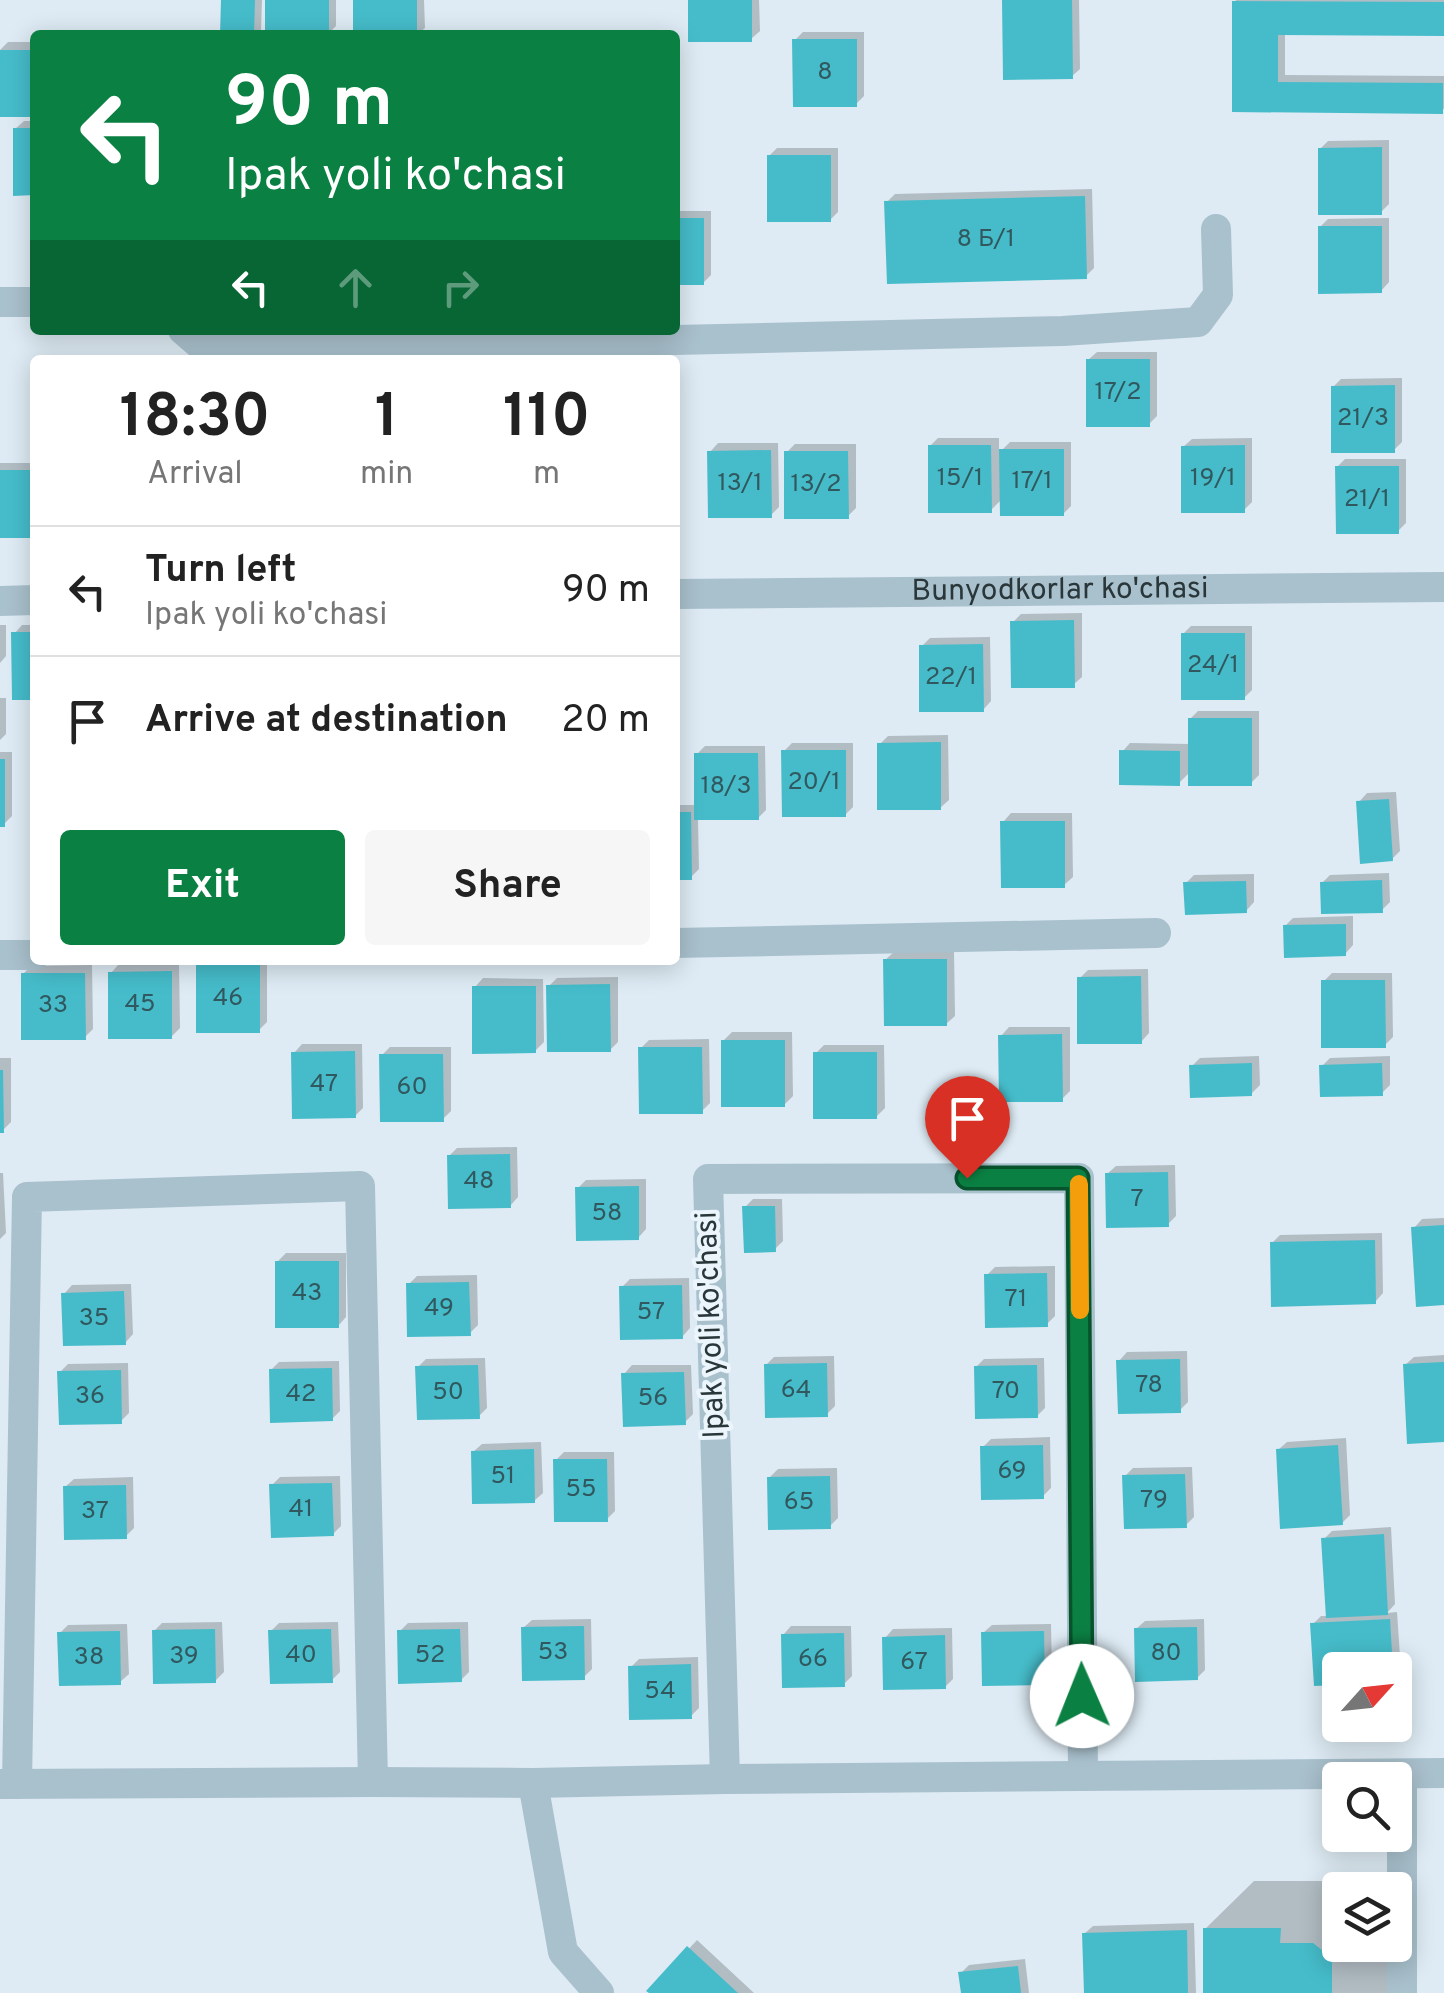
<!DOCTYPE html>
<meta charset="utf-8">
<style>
body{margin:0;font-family:Overpass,sans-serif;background:#f6f6f6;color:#222;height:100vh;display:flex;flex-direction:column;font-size:38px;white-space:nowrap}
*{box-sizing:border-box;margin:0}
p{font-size:32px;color:#767676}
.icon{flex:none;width:55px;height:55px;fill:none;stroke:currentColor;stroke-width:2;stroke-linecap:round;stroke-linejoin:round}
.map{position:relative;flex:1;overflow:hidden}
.sheet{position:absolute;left:30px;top:355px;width:650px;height:610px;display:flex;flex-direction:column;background:#fff;border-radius:10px;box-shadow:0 5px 25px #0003}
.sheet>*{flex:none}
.hud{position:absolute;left:30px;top:30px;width:650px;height:305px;border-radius:10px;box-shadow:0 5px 25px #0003;background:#0b8043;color:#fff;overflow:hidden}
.needle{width:65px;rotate:63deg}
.controls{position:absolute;left:1322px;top:1652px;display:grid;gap:20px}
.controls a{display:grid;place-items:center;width:90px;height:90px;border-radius:10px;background:#fff;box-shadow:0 5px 25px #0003;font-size:50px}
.pin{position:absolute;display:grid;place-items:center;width:85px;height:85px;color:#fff;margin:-102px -42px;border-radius:50% 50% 50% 0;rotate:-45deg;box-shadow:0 0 10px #0007}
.pin .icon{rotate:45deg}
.me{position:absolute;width:110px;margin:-55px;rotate:359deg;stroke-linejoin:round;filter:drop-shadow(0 0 8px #0008)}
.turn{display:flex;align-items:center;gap:35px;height:210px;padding:0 30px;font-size:45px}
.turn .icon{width:130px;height:130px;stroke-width:2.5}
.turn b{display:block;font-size:70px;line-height:85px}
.lanes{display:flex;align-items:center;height:95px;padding:0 30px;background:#0003;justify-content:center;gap:50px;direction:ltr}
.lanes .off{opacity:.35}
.eta{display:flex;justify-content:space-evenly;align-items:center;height:170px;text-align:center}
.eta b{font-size:60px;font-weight:700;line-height:70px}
.primary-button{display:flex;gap:20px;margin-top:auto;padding:20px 30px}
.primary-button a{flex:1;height:115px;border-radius:10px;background:#0b8043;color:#fff;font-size:40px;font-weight:700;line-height:115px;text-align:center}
.primary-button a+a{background:#f6f6f6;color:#222}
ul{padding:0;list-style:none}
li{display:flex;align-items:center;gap:30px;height:130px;padding:0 30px;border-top:2px solid #e0e0e0}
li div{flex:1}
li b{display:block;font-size:38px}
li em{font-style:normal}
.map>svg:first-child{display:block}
.shadow{fill:#0003}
.building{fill:#46bcca}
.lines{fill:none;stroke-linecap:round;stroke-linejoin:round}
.minor{stroke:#a9c1cd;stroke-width:30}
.route-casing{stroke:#07532c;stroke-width:25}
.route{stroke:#0b8043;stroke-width:18}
.slow{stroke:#f59e0b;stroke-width:18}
.labels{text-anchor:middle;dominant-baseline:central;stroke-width:8;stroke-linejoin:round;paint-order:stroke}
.number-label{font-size:25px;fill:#30585e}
.street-label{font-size:30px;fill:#29373a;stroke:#ebf5fb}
</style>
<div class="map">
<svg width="1444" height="1993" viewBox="0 0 1444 1993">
<rect width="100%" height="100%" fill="#deebf4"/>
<path class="shadow" d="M223 0H262L261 32 258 35H222Z
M268 0H336V26L328 34Z
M356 0H424L425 28 417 35H356Z
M691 0H759L760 31 751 39Z
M1005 0H1079L1080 69 1071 77Z
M1236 0H1444V33H1285V75L1444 76V109L1234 110 1235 2Z
M803 32H864V96L856 104 795 40Z
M8 42H35V115H0V50Z
M24 121H35V193L15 129Z
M1389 140V204L1381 212 1320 149 1328 141Z
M777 148H838V212L830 220 769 156Z
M1092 189 1094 268 1086 276 887 202 895 194Z
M675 211H711V275L703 283H675Z
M1389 218V282L1381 291 1320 227 1328 219Z
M1097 352H1157V416L1149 424 1088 360Z
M1402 378V442L1394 450 1333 387 1341 379Z
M938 438H999V453L1010 442H1071V506L1063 514 1002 499 991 510 930 446Z
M1252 438V502L1244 510 1183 447 1192 439Z
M718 443H778L779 507 771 515 710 452Z
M795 444H856V508L848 516 787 452Z
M1345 459H1406V523L1398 531 1337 467Z
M0 463H35V535H0Z
M1082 613V677L1073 685 1013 622 1021 614Z
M0 625H6V656L0 663Z
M22 625H35V697L14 634Z
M1191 626H1252V690L1244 698 1183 634Z
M990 637 991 701 983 710 922 646 930 638Z
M0 698H6V734L0 740Z
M1198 711H1259V775L1251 783 1190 772 1179 783 1122 752 1130 743 1190 744V719Z
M948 735 949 800 940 808 880 744 888 736Z
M792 743H853V807L845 815 784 751Z
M705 746H765L766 810 758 818H698L699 869 691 877H675V805H697V754Z
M0 752H12V816L4 824H0Z
M1396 792 1400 851 1392 859 1359 802 1367 793Z
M1011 813H1072L1073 877 1064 885 1003 822Z
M1389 873 1390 902 1382 910 1322 883 1330 875Z
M1254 874V902L1246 911 1186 883 1194 875Z
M1353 916V945L1345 954 1285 926 1293 918Z
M894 952H954L955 1016 946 1024 885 960Z
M204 960H267V1022L259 1030 198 966Z
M119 964H179L180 1028 171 1037 111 973Z
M92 965 93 1029 85 1037 23 974 31 966Z
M1148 969 1149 1033 1141 1042 1080 978 1088 970Z
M1332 973H1392L1393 1037 1385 1045 1324 981Z
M618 977V1042L610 1050 549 986 557 978Z
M483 978 543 979 544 1042 535 1051 475 987Z
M1009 1027H1070V1091L1062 1099 1001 1036Z
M732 1032H792L793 1096 784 1105 723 1041Z
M709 1039 710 1103 702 1111 641 1048 649 1040Z
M302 1044H362L363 1108 355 1116 294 1053Z
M824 1045H884L885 1108 876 1117 816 1053Z
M390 1047H451V1111L443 1119 382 1055Z
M1259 1056 1260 1085 1251 1094 1192 1066 1200 1058Z
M1390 1056V1085L1382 1093 1322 1066 1330 1058Z
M0 1058H11V1122L3 1130H0Z
M517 1147 518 1197 510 1206 449 1156 457 1148Z
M1175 1165 1176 1216 1168 1224 1107 1174 1116 1166Z
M0 1173H3L6 1233 0 1239Z
M646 1179V1229L638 1238 578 1188 586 1180Z
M753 1199H782L783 1241 775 1249 745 1207Z
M1444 1218V1303L1414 1228 1422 1219Z
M1382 1233 1383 1293 1375 1302 1272 1243 1280 1235Z
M286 1253H346V1317L338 1326 277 1262Z
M1055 1266V1316L1047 1324 987 1275 995 1267Z
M477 1275 478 1325 470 1333 409 1284 417 1276Z
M689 1278 690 1328 682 1337 622 1287 630 1279Z
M131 1284 133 1334 125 1343 64 1294 72 1285Z
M1187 1351 1188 1402 1180 1410 1119 1361 1127 1352Z
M1444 1355V1440L1405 1365 1414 1357Z
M834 1356 835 1406 827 1414 766 1365 774 1357Z
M485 1358 487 1408 479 1416 418 1367 426 1359Z
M1044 1358 1045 1408 1037 1416 976 1367 984 1359Z
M339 1361 340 1411 332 1419 271 1370 279 1362Z
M128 1363 129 1413 121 1421 60 1372 68 1364Z
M632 1365H691L693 1414 684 1423 624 1374Z
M1050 1437 1051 1488 1043 1496 983 1447 991 1439Z
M1346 1438 1350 1515 1342 1523 1278 1450 1287 1442Z
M541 1442 543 1493 534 1501 473 1452 482 1444Z
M564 1452H614L615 1511 607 1519 556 1460Z
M1192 1467 1194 1517 1186 1525 1125 1476 1133 1468Z
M837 1468 838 1518 830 1526 769 1478 778 1469Z
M340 1476 341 1526 333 1534 272 1485 280 1477Z
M133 1477 134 1528 126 1536 65 1487 74 1479Z
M1391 1527 1395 1604 1387 1613 1397 1612 1401 1671 1395 1677V1670H1340V1682L1313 1624 1321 1616H1328L1324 1539 1332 1531Z
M591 1619 592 1669 584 1677 523 1628 532 1620Z
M1204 1619 1205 1670 1197 1678 1136 1629 1145 1621Z
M222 1622 224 1672 215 1681 154 1631 162 1623Z
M338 1622 340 1672 332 1680 271 1631 279 1623Z
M468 1622 469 1672 461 1680 400 1631 408 1623Z
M127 1624 129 1674 120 1682 60 1633 68 1625Z
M1051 1624 1052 1674 1044 1682 983 1633 992 1625Z
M791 1626H851L852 1676 844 1684 783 1635Z
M952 1628 953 1679 945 1687 885 1638 893 1629Z
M698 1657 699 1708 691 1716 631 1667 639 1659Z
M1254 1881H1328L1327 1896H1340V1945L1400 1947V1993H1206L1205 1929Z
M1194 1923 1196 1993H1086L1084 1934 1093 1926Z
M697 1940 754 1993H652L650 1991Z
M1025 1959 1029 1993H963L961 1973 969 1965Z"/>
<path class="building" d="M221 0H255L254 35H220Z
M265 0H329V35H265Z
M353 0H417V35H353Z
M688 0H752V42H688Z
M1002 0H1072L1073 79 1003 80Z
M1232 1 1444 2V36L1278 35V82L1443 83V114L1232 112Z
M792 39H857V107H793Z
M0 50H35V117H0Z
M13 128H35V195L13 196Z
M1382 147V215H1318V148Z
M767 155H831V222H767Z
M1085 196 1087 279 887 284 884 201Z
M675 218H704V285H675Z
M1318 226H1382V293L1318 294Z
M1086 359H1150V427H1086Z
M1395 385V453H1331V386Z
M928 445H991L992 513H928Z
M1245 445V513H1181V446Z
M999 449H1064V516H1000Z
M771 450 772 518H708L707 451Z
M784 451H848L849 519H784Z
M1335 466H1399V534H1336Z
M0 470H35V538H0Z
M1074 620 1075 688H1011L1010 621Z
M11 632H35V700H12Z
M1181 633H1245V700H1181Z
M983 644 984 712H919V645Z
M1188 718H1252V786H1188Z
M941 742V810H877V743Z
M781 750H846V817H782Z
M1119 750 1180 751V786L1119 785Z
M694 753H758L759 820H694Z
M0 759H5V827H0Z
M1389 799 1393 861 1360 864 1356 801Z
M675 812H691L692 880H675Z
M1000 821H1065V888H1001Z
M1382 880 1383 913 1321 914 1320 882Z
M1246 881 1247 913 1185 915 1183 882Z
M1346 924V956L1284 958 1283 925Z
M883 959H947V1026H884Z
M196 965H260V1033H196Z
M172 971V1039H108V972Z
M21 973H85L86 1040H21Z
M1141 976 1142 1044H1077V977Z
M1321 980H1385L1386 1048H1321Z
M610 984 611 1052H547L546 985Z
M472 986H536V1053L472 1054Z
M1062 1034 1063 1102H999L998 1035Z
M721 1040H785V1107H721Z
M638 1047H702L703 1114H639Z
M355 1051 356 1118 292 1119 291 1052Z
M813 1052H877V1119H813Z
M379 1054H443L444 1122H380Z
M1252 1063V1096L1190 1098 1189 1065Z
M1382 1063 1383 1096 1320 1097 1319 1065Z
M0 1070H3L4 1133H0Z
M510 1154 511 1208 448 1209 447 1155Z
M1168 1172 1169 1227 1106 1228 1105 1173Z
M639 1186V1240L576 1241 575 1187Z
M742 1206H775L776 1252 744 1253Z
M1444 1225V1305L1416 1307 1411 1227Z
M1375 1240 1376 1304 1271 1307 1270 1242Z
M275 1261H339V1328H275Z
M1047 1273 1048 1327 985 1328 984 1274Z
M469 1282 471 1336 407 1337 406 1283Z
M682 1285 683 1339 620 1340 619 1286Z
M124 1291 126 1345 63 1346 61 1293Z
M1180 1359 1181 1413 1118 1414 1116 1360Z
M1444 1362V1442L1407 1444 1403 1364Z
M827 1363 828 1417 765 1418 764 1364Z
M478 1365 480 1419 417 1420 415 1366Z
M1037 1365 1038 1418 975 1419 974 1366Z
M332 1368 333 1421 270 1423 269 1369Z
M121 1370 122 1424 59 1425 57 1371Z
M684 1372 686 1425 623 1427 621 1373Z
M1043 1445 1044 1499 981 1500 980 1446Z
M1338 1445 1343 1525 1280 1529 1276 1449Z
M534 1449 535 1503 472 1504 471 1451Z
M553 1459H607L608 1522H554Z
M1185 1474 1187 1528 1124 1529 1122 1475Z
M830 1476 831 1529 768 1530 767 1477Z
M332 1483 334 1536 271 1538 269 1484Z
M126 1485 127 1539 64 1540 63 1486Z
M1384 1534 1388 1615 1326 1618 1321 1538Z
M1390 1619 1393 1670H1340V1685L1314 1686 1310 1623Z
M584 1626 585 1680 522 1681 521 1627Z
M1197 1627 1198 1680 1135 1682 1134 1628Z
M215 1629 216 1683 153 1684 152 1630Z
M331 1629 333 1683 270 1684 268 1630Z
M460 1629 462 1682 398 1684 397 1630Z
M120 1631 121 1685 59 1686 57 1632Z
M1044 1631 1045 1685 982 1686 981 1632Z
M844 1633 845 1687 782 1688 781 1634Z
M945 1635 946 1689 883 1690 882 1637Z
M691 1664 692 1719 629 1720 628 1666Z
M1203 1928H1281L1280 1943H1313L1332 1958V1993H1203Z
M1187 1930 1188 1993H1084L1082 1933Z
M687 1946 738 1993H649L646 1991Z
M1018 1966 1021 1993H961L958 1972Z"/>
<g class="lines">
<g class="minor">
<path d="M0 302H35"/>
<path d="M183 330 198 343 498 344 1063 331 1198 322 1218 295 1216 229"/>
<path id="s1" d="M675 594 1444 587"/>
<path d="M0 601 35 600"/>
<path d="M675 943 1156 933"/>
<path d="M0 955H35"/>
<path d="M1402 1774V1993"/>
<path d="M725 1779 708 1179 1079 1178 1083 1776"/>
<path d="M533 1783 563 1952 599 1993"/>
<path d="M0 1784 373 1782 533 1783 725 1779 1444 1773"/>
<path d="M17 1784 27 1197 360 1186 373 1782"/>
</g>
</g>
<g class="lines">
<g class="route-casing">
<path id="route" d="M967 1178H1078L1082 1696"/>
</g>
<use href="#route" class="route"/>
<path class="slow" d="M1079 1184 1080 1310"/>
</g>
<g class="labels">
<g class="number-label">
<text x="825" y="73">8</text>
<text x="986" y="240">8 Б/1</text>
<text x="1118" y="393">17/2</text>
<text x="1363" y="419">21/3</text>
<text x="960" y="479">15/1</text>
<text x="1213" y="479">19/1</text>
<text x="1032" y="482">17/1</text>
<text x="740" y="484">13/1</text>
<text x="816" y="485">13/2</text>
<text x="1367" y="500">21/1</text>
<text x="1213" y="666">24/1</text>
<text x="951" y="678">22/1</text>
<text x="814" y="783">20/1</text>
<text x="726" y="787">18/3</text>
<text x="228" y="999">46</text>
<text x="140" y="1005">45</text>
<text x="53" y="1006">33</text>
<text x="324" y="1085">47</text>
<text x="412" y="1088">60</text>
<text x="479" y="1182">48</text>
<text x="1137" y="1200">7</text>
<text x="607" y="1214">58</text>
<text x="307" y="1294">43</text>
<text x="1016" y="1300">71</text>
<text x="439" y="1309">49</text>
<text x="651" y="1313">57</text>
<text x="94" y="1319">35</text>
<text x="1149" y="1386">78</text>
<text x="796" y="1391">64</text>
<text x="1006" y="1392">70</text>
<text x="448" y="1393">50</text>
<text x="301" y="1395">42</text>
<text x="90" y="1397">36</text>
<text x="653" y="1399">56</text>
<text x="1012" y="1472">69</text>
<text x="503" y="1477">51</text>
<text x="581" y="1490">55</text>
<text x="1154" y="1501">79</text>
<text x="799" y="1503">65</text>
<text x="301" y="1510">41</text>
<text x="95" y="1512">37</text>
<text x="553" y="1653">53</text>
<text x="1166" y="1654">80</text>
<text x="301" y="1656">40</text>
<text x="430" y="1656">52</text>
<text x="184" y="1657">39</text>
<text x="89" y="1658">38</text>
<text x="813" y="1660">66</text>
<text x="914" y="1663">67</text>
<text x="660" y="1692">54</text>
</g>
<g class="street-label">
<text stroke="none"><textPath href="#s1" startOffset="385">Bunyodkorlar ko'chasi</textPath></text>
<text transform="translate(712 1325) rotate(-92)">Ipak yoli ko'chasi</text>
</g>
</g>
</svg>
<div class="controls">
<a><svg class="needle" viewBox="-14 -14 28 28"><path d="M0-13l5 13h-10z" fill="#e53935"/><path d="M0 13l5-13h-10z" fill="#767676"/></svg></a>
<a><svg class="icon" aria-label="search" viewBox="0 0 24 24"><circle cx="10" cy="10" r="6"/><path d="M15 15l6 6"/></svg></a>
<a><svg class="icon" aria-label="layers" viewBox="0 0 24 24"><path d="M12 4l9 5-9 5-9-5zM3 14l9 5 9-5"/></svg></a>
</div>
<div class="pin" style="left:967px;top:1178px;background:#d93025"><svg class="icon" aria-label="arrive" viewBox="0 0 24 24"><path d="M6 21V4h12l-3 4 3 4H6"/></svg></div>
<svg class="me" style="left:1082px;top:1696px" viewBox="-20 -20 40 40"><circle r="19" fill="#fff"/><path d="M0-13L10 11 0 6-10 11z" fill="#0b8043"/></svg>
<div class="hud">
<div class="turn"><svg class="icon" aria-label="left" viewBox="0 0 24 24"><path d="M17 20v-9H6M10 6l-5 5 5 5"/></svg><div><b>90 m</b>Ipak yoli ko'chasi</div></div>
<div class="lanes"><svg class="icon" aria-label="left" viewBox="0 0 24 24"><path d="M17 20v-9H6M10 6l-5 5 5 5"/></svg><svg class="icon off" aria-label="ahead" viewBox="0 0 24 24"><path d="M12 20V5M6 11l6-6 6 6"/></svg><svg class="icon off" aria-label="right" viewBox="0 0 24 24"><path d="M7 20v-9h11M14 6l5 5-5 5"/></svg></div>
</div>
<section class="sheet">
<div class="eta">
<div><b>18:30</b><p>Arrival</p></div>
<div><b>1</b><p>min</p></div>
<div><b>110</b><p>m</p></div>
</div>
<ul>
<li><svg class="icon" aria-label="left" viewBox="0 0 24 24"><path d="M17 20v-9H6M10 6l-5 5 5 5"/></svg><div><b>Turn left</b><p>Ipak yoli ko'chasi</p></div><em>90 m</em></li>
<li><svg class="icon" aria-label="arrive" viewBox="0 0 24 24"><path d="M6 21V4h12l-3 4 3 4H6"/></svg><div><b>Arrive at destination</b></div><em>20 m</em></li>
</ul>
<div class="primary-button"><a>Exit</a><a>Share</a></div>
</section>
</div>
